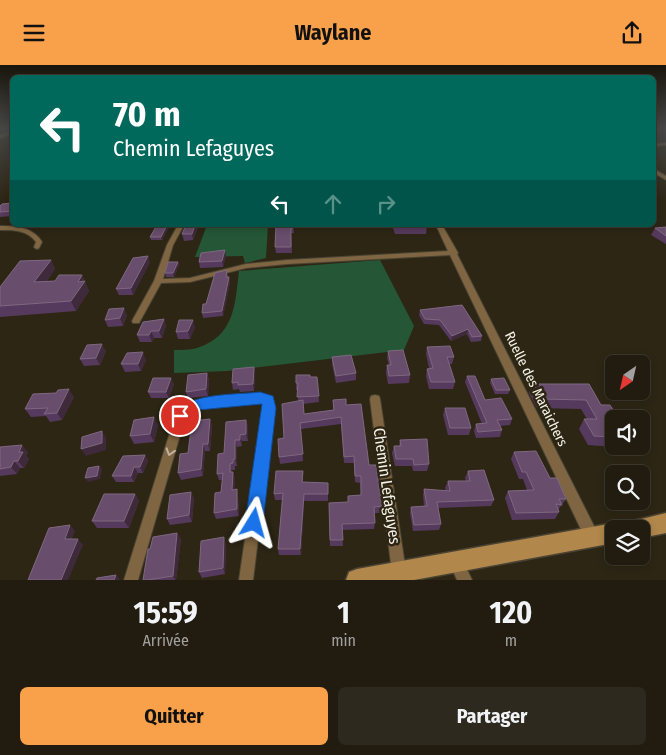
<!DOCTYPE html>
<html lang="fr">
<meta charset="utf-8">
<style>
body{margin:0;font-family:"Fira Sans Condensed",sans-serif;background:#2e291e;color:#f1f3f6;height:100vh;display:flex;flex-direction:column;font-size:19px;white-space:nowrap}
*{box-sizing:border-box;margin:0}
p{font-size:16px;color:#a2a19f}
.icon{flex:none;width:28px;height:28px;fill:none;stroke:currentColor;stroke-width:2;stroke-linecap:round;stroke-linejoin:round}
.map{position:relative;height:515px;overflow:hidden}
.side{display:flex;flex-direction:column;background:#221c10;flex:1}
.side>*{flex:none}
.top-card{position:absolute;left:10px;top:10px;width:646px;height:152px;border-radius:8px;box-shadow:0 2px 8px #0003,0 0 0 1px #3f3a30;background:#00695c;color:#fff;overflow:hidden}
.needle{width:32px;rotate:214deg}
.buttons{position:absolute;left:605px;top:290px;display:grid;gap:10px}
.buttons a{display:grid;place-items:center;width:45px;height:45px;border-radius:8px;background:#221c10;box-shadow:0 2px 8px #0003,0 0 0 1px #3f3a30;font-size:25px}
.pin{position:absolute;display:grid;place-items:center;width:42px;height:42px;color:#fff;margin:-21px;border:2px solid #fff;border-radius:50%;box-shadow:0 1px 5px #0007}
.me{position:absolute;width:55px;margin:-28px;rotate:8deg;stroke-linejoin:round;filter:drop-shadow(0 0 4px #0008)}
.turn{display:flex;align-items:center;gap:18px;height:105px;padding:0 20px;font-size:22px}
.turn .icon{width:65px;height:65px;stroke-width:2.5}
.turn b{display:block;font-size:35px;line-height:42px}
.lanes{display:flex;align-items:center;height:48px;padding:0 20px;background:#0003;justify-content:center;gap:25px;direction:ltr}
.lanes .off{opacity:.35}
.eta{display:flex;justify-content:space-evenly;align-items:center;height:85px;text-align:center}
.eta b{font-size:30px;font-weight:700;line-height:35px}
.button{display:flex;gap:10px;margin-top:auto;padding:10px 20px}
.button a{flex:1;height:58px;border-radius:8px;background:#f8a14a;color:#111;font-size:20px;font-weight:700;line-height:58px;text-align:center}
.button a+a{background:#2e291e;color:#f1f3f6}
header{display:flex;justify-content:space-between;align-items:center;height:65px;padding:0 20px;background:#f8a14a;color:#111;font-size:22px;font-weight:700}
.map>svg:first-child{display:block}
.forest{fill:#255737}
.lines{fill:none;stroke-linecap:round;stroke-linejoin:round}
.street-casing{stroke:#494333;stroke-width:2}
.secondary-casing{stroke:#494333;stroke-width:3}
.street{fill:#7f6541;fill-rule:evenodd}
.secondary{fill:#b1874b;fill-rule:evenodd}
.wall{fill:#563a5d}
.shaded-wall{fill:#3e2a3a}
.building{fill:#684e6c;stroke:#7e6880}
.oneway{stroke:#c2b39d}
.route{fill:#1a73e8;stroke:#114b97}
.labels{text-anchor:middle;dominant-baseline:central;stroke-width:5;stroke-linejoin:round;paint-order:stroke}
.street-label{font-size:14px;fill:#f8f3e8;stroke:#2d2615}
.near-street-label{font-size:16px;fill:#f8f3e8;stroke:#2d2615}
</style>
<header><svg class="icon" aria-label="menu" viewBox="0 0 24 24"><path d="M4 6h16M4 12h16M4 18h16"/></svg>Waylane<svg class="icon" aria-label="share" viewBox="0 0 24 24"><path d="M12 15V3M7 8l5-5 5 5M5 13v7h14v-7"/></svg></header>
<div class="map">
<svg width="666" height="515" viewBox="0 0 666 515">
<rect width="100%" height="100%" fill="#2d2615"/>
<path class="forest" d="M207 160H268L266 193 245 198 243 191 195 192Z
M380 195 414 261 404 285 227 306 174 308V285C181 285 190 285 197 283 235 271 235 239 239 206Z"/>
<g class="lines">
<g class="street-casing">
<path id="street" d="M12 66V68L0 73V70Z
M666 78V80L654 81V79Z
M654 104 666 111V115L654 108Z
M178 160H184L173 180 163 214 190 213 246 199 287 195 448 186 436 160H442L458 188 457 189 597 467 599 472 597 477 592 479 587 477 450 190 287 199 246 203 190 217 161 218 139 258H133L132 256 154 216 167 180Z
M0 161C16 161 33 162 42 177L39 183 37 184 35 183 34 182 36 177C28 165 13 165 0 165Z
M261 329 272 332 274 343 253 515H239L264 343 263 338 261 337 197 344 191 347 185 353 138 515H124L176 348 183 341 196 336Z
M375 330 379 331 380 334 406 507 404 512 399 514 394 512 392 507 370 334 371 331Z
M456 490 461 492 472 515H457L449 497 451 492Z"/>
</g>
<g class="secondary-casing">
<path id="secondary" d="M666 448V468L641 473V464H626L629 457Z
M614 458 621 461 622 464H614V478L414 515H346L349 507 357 504Z"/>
</g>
<use href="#street" class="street"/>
<use href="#secondary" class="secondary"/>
</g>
<path class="wall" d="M12 138V151L0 152V141Z
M157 160H170L162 175H151L150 172Z
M186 160H199L193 175 184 176 182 169Z
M293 160 294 168H291L292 188H276L275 182Z
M392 160H427L426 169H395Z
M666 162V179L651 170 655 163Z
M226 191 223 202 200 203 199 197Z
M51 195 55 204 47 216H55L82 210 89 226 76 246 0 252V222Z
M150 197 133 230H119L116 224Z
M178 197 179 200 174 212H166L165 208Z
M228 209V212H229L230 217 223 251 203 253 202 248 206 239Z
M462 240 482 271 481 276 471 277 467 269 451 276 439 260 424 259 419 250 420 245Z
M127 250 123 261 108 262 105 255Z
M164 254 166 261 162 273H154L152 277H140L137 270Z
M195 262 190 274H178L176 267Z
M427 282 454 292 452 299H449L455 317 453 324H429L426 311 427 304 429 303 426 289Z
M106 286 100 300 84 301 80 294Z
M388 286 410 310 409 318 388 319 386 308 387 300H389L387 293Z
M332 292 356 308V315L336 318 332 299Z
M146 295 141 306 125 307 121 299Z
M254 302 255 309 254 326 240 327 239 324 233 325 232 318Z
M207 308 209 315 208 331 188 333 186 327Z
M467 311 485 335 512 354 510 360 500 361 502 365 500 372 476 373 474 366 476 359H482L465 317Z
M310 312H317L319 337 303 339 304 349 333 345V335L346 340 369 400 383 441 382 448H374L375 458 374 464 342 465 343 481H330L329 438 348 437V431L361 430 360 418 355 417 354 398H344L341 359 301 364 303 396 280 399 279 392 284 373 298 336V325H296V318Z
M491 314 510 325 508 329H495L490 318Z
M174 319 169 333H151L148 327Z
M533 319H589L601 340 614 354V381H615V382L588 380 579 364 584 354H587L581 344 537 343 529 328Z
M56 328 74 332 62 355 50 357 46 351 31 352 25 344Z
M445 343 471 363 469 370H448L443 350Z
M210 354 212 361 210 386H205L203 411 181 415 178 408 188 388Z
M158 360 154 377 134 379 130 371Z
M248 361V376H242V381L237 382V401H235V405H231L232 407 235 414 234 425 238 431 239 451 216 454 214 448 221 427 222 415H219L217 409 224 388Z
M400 375 429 399 427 406H413L412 401H395L392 388 394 381H399Z
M0 382 28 387 26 391 29 394 24 403H20L17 409 0 411Z
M514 387 550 413 566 434 558 445 559 447 555 454 512 455 505 433 508 426 527 425 523 414H519L511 394Z
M145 390 148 396 143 408H138L134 417H116L112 411Z
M303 406V417L328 418V436H304L301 490H279L278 484 282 435H275L274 429Z
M468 406 494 435 491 441 438 443 441 459 439 465 413 466 410 448 411 442 424 441 423 430 424 424 446 426 445 423 448 416H466L465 413Z
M135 429 139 436 129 463H97L92 456Z
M194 433 192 457 170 460 167 454Z
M181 474 176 515H143L150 484Z
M226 479 225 509 202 513 199 507Z"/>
<path class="shaded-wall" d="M0 63H11L0 66Z
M167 160H170L162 175 161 172Z
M195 160H199L193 175 192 169Z
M225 185 226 191 223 202 222 196Z
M148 191 150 197 133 230 131 223Z
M51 195 55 204 40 227 34 217Z
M178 197 179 200 174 212 173 208Z
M82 210 89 226 76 246 71 236 78 217Z
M229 212 230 217 223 251 222 246Z
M124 243 127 250 123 261 120 253Z
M164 254 166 261 162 273 159 266Z
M193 255 195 262 190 274 188 266Z
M468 264 467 269 451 276 452 271Z
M151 266 154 273 152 277 149 270Z
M102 279 106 286 100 300 96 293Z
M143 287 146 295 141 306 138 299Z
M254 302 255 309 254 326 253 319Z
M207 308 209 315 208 331 206 324Z
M171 313 174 319 169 333 166 327Z
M69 324 74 332 62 355 57 348Z
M154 352 158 360 154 377 150 369Z
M210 354 212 361 210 386 208 379Z
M246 355 248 361V376L246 369Z
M102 366 106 373V385L86 391 81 384Z
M240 370 242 376V381L240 375Z
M235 375 237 382V401L235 394Z
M203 379 205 386 203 411 201 404Z
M22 380 28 387 26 391 29 394 24 403 18 396 19 387Z
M145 390 148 396 143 408 140 402Z
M14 396 20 403 17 409 11 402Z
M99 401 102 404 100 414 88 417 85 413Z
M134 402 138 408 134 417 131 411Z
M233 407 235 414 234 432 232 425Z
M237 424 238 431 239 451 237 444Z
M191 427 194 433 192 457 189 450Z
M135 429 139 436 129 463 124 456Z
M304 429V436L301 490 300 484Z
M70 460 75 466 70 479 65 474Z
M177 468 181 474 176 515H175L173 511Z
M224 472 226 479 225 509 223 503Z
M78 474 83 480 68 515H61Z
M116 510 120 515H114Z"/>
<path class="building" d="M12 138V146L0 147V141L2 139Z
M157 160H167L161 172H150Z
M186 160H195L192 169H182Z
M276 160H293V163H291V182H275Z
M666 162V171L655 163Z
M225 185 222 196 199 197 201 188Z
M148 191 131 223 116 224 133 193Z
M51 195 34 217 55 216 59 210H82L78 217 85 216 71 236 0 241V222L20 196Z
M168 197H178L173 208H165Z
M227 205 226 212H229L222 246 202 248 203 239H206L215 208Z
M462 240 482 271 472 272 468 264 452 271 440 255 425 254 420 245Z
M124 243 120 253 105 255 109 244Z
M164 254 159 266H151L149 270H137L143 257Z
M179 255H193L188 266 176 267Z
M102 279 96 293 80 294 87 280Z
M450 281 454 292H447L455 317H431L427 304 433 303 427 282Z
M403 285 410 310 389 311 387 300H391L388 286Z
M143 287 138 299H121L127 288Z
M351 290 356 308 336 311 332 292Z
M254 302 253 319 238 320V317L232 318 233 304Z
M207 308 206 324 186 327 188 310Z
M296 310H310V312H317L319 331 297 332 298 318H296Z
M467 311H475L485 335 501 333 512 354 497 355 502 365 478 367 476 359 487 358Z
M153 313H171L166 327H148Z
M504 313 510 325H496L491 314Z
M533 319H589L601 340H610L619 354H614V357H612L614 360V372L594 371 584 354H597L586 335 541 334Z
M69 324 57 348 44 349 48 343 25 344 33 329 56 328 58 325Z
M346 334V340L361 339 369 400H376L380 430H382L383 441 374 442 375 458 342 459 343 475H330L329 438 348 437V431L361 430V411H355L354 391 344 392 341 352 300 358 303 389 279 392 278 374 284 373 282 339 303 335 304 349 334 345 333 335Z
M445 343H465L471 363H450Z
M154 352 150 369 130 371 134 355Z
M210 354 208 379H203L201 404 178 408 180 389 188 388 192 356Z
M246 355V369L240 370V375H235V394L233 395V398L230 399V407H233L232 425 237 424V444L214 448 215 428 221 427 223 408 217 409 218 389 224 388 226 357Z
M102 366V378L81 384 82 372Z
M427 374 429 399 414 400 413 394H396L394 381H401L400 375Z
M22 380 19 387H23L18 396H14L11 402 0 404V382Z
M536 386 550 413H557L566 434H559L562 440 556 439 559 447 516 448 508 426 534 425 526 407H522L514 387Z
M145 390 140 402H134L131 411H112L123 391Z
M99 401 97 411 85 413 88 403Z
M484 405 494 435 437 437 441 459 414 460 411 442 427 441 424 424 450 426 448 416H470L468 406Z
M276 406H303L302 417 328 418V429H304L300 484H278L283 428 274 429Z
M191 427 189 450 167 454 170 430Z
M104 429H135L124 456H92Z
M70 460 65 474H78L61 515H28L49 463Z
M177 468 173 511 148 515H143L148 484H150L153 472Z
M224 472 223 503 199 507 201 476Z
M116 510 114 515H96L97 513Z"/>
<defs><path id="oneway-chevron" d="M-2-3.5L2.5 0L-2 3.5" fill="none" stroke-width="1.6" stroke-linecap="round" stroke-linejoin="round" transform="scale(1.25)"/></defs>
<use class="oneway" href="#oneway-chevron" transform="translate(170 387) rotate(107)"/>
<linearGradient id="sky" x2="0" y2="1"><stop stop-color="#19150c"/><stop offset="0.47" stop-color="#464746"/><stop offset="1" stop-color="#464746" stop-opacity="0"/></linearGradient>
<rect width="666" height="135" fill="url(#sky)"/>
<path class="route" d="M260 327 273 331 276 343 263 458 260 464 254 467 248 464 245 458 262 339 198 345 180 357 175 355 173 351C185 327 236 330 260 327Z"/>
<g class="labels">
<g class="street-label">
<text transform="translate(536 324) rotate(64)">Ruelle des Maraichers</text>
</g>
<g class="near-street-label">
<text transform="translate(387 421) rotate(82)">Chemin Lefaguyes</text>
</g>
</g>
</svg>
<div class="buttons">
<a><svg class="needle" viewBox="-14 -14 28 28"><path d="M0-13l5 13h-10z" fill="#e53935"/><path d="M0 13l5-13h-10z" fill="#a2a19f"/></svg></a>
<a><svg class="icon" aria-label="sound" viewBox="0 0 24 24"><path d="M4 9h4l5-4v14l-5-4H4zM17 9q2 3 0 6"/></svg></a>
<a><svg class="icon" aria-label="search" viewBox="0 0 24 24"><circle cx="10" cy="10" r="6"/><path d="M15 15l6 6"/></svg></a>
<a><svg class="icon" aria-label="layers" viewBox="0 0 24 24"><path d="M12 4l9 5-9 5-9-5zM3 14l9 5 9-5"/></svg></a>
</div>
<div class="pin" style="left:180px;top:351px;background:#d93025"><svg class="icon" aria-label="arrive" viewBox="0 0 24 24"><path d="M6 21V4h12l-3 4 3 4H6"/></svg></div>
<svg class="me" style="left:254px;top:458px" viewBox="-20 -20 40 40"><path d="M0-17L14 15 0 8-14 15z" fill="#1a73e8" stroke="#fff" stroke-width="4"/></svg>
<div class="top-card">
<div class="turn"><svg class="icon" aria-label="left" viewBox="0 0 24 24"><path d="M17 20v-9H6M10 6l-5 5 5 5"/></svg><div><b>70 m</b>Chemin Lefaguyes</div></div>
<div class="lanes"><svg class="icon" aria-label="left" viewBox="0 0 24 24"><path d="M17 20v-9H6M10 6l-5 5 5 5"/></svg><svg class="icon off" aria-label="ahead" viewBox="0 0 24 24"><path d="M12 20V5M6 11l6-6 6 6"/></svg><svg class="icon off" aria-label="right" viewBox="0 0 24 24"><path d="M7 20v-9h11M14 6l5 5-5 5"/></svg></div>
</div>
</div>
<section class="side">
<div class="eta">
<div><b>15:59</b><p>Arrivée</p></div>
<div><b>1</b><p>min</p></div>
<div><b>120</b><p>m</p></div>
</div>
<div class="button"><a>Quitter</a><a>Partager</a></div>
</section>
